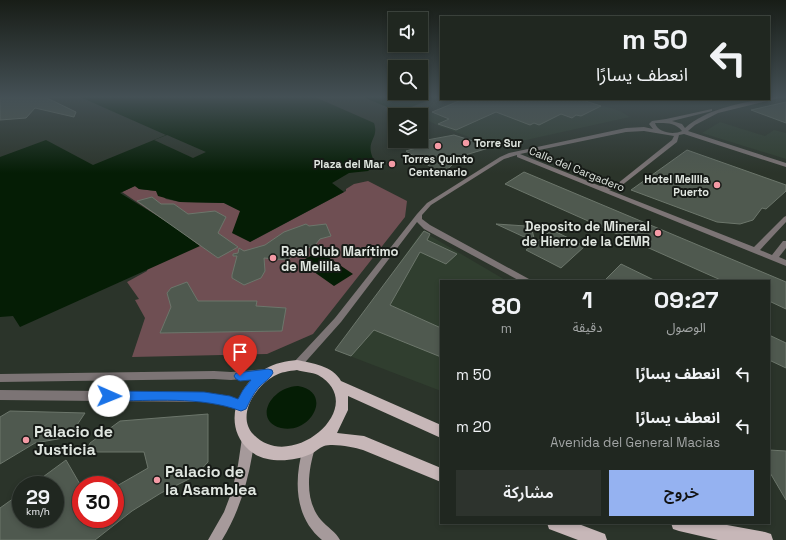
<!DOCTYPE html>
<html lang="ar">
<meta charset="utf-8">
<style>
body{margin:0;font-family:"Space Grotesk","Noto Sans Arabic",sans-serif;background:#2d332d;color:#f1f3f6;direction:rtl;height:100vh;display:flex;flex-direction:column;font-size:15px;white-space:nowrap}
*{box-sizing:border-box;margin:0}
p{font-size:13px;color:#a2a5a5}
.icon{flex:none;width:22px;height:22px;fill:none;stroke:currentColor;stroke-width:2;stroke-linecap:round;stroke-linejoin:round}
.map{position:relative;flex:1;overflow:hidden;direction:ltr}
.drawer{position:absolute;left:440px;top:280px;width:330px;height:244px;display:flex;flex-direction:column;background:#202720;border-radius:0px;box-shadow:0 2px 6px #0003,0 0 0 1px #3d443e;direction:rtl}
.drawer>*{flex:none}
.guide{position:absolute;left:440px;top:16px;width:330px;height:84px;border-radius:0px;box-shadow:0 2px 6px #0003,0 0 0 1px #3d443e;direction:rtl;background:#202720;color:#f1f3f6;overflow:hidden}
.fabs{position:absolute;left:388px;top:12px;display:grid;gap:8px}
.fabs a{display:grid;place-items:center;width:40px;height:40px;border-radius:0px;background:#202720;box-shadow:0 2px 6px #0003,0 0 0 1px #3d443e;font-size:20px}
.speed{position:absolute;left:12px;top:476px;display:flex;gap:8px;font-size:20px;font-weight:700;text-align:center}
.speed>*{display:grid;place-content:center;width:52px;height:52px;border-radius:50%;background:#202720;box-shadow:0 2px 6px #0003,0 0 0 1px #3d443e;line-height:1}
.speed small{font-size:10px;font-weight:400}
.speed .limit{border:6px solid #d22;background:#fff;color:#111}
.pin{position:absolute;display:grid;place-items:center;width:34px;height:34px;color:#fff;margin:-41px -17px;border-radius:50% 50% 50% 0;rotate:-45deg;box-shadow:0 0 4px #0007}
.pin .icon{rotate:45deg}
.me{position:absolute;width:44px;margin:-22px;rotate:91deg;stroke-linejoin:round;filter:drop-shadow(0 0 3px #0008)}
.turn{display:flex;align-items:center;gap:14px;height:84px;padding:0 16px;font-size:18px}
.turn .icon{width:52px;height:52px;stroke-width:2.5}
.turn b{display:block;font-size:28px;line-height:34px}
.eta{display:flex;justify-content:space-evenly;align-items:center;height:68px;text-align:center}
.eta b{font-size:24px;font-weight:600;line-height:28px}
.primary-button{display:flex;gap:8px;margin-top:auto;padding:8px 16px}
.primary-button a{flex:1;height:46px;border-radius:0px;background:#95b2f1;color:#111;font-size:16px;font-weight:600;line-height:46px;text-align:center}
.primary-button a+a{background:#2d332d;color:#f1f3f6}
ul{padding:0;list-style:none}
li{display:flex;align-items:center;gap:12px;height:52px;padding:0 16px}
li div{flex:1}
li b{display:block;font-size:15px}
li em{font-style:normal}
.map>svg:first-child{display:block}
.built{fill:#303e2f}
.green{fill:#6f4f53}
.water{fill:#051d05}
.pier{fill:#2b342a}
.building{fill:#4f594f;stroke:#6c766b}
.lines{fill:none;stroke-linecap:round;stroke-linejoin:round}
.street{fill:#7c7475;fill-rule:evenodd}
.secondary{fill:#a69a9b;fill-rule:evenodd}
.primary{fill:#c7b7b8;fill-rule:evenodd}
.route{fill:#1a73e8;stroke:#114b97}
.poi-dot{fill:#f49aa5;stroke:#161a16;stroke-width:1.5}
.labels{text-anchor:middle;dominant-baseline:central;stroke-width:4;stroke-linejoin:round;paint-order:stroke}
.far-poi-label{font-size:11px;font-weight:bold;fill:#e0e6e0;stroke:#161a16;text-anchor:end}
.far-street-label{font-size:11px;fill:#e0e6e0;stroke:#161a16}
.poi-label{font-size:13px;font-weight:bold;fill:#e0e6e0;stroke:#161a16;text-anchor:end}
.near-poi-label{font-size:16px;font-weight:bold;fill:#e0e6e0;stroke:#161a16;text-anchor:start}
</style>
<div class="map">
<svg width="786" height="540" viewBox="0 0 786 540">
<rect width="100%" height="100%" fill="#2b342a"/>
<path class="built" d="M460 99H581L620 111 630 117 499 146 488 144 439 126 421 117Z
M720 122 765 136 774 130 786 133V159L702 133Z
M422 231 507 281H441V391L342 353 340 348Z"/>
<path class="green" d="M368 181 407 201 405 217 313 334 267 354 132 357 145 318 135 300 139 299 127 282 147 271 159 217 122 192 135 186 139 189 156 191 166 199 180 202 224 203 240 211 250 242 346 191V189L354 184Z"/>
<path class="water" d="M80 97H315L374 123C380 141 362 140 376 164L368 171 349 173 332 183 344 192 250 242 232 233 240 211 224 203 180 202 158 196 156 191 139 189 135 186 120 193 172 225 200 246 20 327 13 316 0 317V157L46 140 93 165 166 135Z
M363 97H436L399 112Z
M319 251 353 274 334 286 300 262Z
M298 386C334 392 311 435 281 428 253 421 270 387 298 386Z"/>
<path class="pier" d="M167 135 206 152 193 158 154 140Z"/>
<path class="building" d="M0 97H45L76 112 74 117 35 108 26 118 0 120Z
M464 99H579L601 106 581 116 576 115 572 118 561 114 539 125 534 123 530 125 496 112 456 130 438 124 449 119 432 112Z
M786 102V123L751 110Z
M454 135 492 147 462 156 442 174 406 151 416 148 422 142 427 140Z
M687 150 786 185V191L766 209 762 208 753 220 740 224 717 222 631 190Z
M524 172 786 282V309L769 301V281H723L505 184Z
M152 197 161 204H174L188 214 215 211 226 217 218 233 238 247 218 258 137 201Z
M306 224 309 226 326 224 331 236 320 239 316 244 311 247 296 251 288 260 264 258 265 271 261 278 256 280 244 285 232 278V275L237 256H233V254L238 253 239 248 244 251 265 245 284 232Z
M496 224 526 226 532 230 535 242Z
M552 230 585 246 561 268 526 250Z
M424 231 430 234 427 240 457 254 446 264 420 252 390 305 441 328V357L374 330 351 356 335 350Z
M621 264 656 281H604Z
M187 282 198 301H257L256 306 286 308 282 331 160 333 171 307 167 293 171 288Z
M769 335 786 343V368L769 360Z
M10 411 85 413 69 437 35 443 0 464V417Z
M208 414V462L195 476 161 493 132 511 95 540H0V508L21 493V519H55V485H32L66 460 81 486V519H115V487L148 468 144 452H86L90 443 120 421Z
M769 450 786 451V500L769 471Z"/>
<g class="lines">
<path class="street" d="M773 97H783L718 113 695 125 688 131 786 163V167L684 134 679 135 677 142 621 186 609 190 754 247 784 217 786 216V222L760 250 772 255 783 241H786V248L779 257 786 260V266L517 157V155L504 159 431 205 422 215V219L430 225 529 279 530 281H520L424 229 417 222 341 322 300 368 297 369 294 368 292 365 294 362 335 318 417 214 427 203 500 157 509 153 626 128 644 127 653 129 649 124 652 121 666 119 712 109V111L672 121 682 124 685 128C709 107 745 103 773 97ZM655 123C665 123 675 122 682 131 674 135 658 133 655 123ZM644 131 674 136 672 140 617 184 610 186H600L520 154 626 132Z
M267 369 271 370 272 373 271 376 231 380 214 379 0 382V374L214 371 231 372Z
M0 390 203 392 230 396 245 402 246 405 245 408 241 410 230 406 203 402 0 400Z"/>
<path class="secondary" d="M248 433 252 434C255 441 253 449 252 456 247 485 238 514 222 540H208L224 512 232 491 238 465 242 438 244 434Z
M309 443 313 444 315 448C308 471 304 500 321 520 327 527 336 532 340 540H322C294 517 294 480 303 448L305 444Z"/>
<path class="primary" d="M297 360C312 363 333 366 341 381L441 425V438L348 396V410L337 433 364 436 441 468V482L363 450C354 447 333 443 324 446 319 448 315 452 311 454 293 462 265 464 249 450 222 426 236 385 265 369 275 363 286 361 297 360ZM297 370C303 372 312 372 318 375 372 406 290 475 253 434 236 415 256 386 274 376 281 372 289 371 297 370Z
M547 523H576L605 534 607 540H578L549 529Z
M671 523H716L765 532 771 534 773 540H718L679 531 673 529Z"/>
</g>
<linearGradient id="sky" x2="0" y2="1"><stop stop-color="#181d17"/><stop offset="0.56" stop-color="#445055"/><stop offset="1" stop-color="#445055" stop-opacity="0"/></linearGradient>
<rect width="786" height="173" fill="url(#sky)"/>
<path class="route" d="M268 369 272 370 273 373C270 379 264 382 259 387 253 394 250 401 246 409L241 411C201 396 152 401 109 401L105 400 103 396 105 392 109 391 204 392 230 396 238 399 243 390 251 380 240 381 236 379 234 376 236 373Z"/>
<g class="poi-dot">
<circle cx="466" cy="143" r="4"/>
<circle cx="438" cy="146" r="4"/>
<circle cx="392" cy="164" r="4"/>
<circle cx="717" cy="185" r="4"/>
<circle cx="658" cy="233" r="4"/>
<circle cx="273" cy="258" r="4"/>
<circle cx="26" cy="440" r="4"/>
<circle cx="157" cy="480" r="4"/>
</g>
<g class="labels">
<g class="far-poi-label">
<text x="474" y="143" text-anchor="start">Torre Sur</text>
<text x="438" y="159" text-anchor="middle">Torres Quinto<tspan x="438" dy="13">Centenario</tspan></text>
<text x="384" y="164">Plaza del Mar</text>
<text x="709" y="179">Hotel Melilla<tspan x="709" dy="13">Puerto</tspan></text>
</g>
<g class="far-street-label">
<text transform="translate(577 169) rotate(22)">Calle del Cargadero</text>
</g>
<g class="poi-label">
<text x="650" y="226">Deposito de Mineral<tspan x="650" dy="15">de Hierro de la CEMR</tspan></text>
<text x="281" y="251" text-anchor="start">Real Club Marítimo<tspan x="281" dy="15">de Melilla</tspan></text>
</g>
<g class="near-poi-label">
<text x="34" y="431">Palacio de<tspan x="34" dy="18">Justicia</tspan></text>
<text x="165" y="471">Palacio de<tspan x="165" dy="18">la Asamblea</tspan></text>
</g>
</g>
</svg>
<div class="fabs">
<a><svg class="icon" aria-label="sound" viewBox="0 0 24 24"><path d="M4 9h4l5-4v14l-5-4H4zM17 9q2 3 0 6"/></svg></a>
<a><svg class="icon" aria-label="search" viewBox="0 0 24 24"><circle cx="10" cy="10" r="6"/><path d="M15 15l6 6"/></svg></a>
<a><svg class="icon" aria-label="layers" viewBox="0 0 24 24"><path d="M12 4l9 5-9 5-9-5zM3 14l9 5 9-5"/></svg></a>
</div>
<div class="speed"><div>29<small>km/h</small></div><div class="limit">30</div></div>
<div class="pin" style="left:240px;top:376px;background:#d93025"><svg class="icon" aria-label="arrive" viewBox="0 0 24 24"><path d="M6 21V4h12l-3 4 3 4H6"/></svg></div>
<svg class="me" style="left:109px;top:396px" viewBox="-20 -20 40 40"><circle r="19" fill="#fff"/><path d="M0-13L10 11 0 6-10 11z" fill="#1a73e8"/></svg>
<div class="guide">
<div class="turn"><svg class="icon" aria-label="left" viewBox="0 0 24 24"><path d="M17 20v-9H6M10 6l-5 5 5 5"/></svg><div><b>50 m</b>انعطف يسارًا</div></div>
</div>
<section class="drawer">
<div class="eta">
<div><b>09:27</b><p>الوصول</p></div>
<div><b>1</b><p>دقيقة</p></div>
<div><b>80</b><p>m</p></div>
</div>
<ul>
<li><svg class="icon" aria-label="left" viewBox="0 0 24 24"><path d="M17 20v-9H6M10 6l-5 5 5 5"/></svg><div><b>انعطف يسارًا</b></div><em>50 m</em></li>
<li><svg class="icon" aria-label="left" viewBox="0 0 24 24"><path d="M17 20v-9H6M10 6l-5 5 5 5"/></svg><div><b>انعطف يسارًا</b><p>Avenida del General Macias</p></div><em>20 m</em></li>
</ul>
<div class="primary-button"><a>خروج</a><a>مشاركة</a></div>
</section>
</div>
